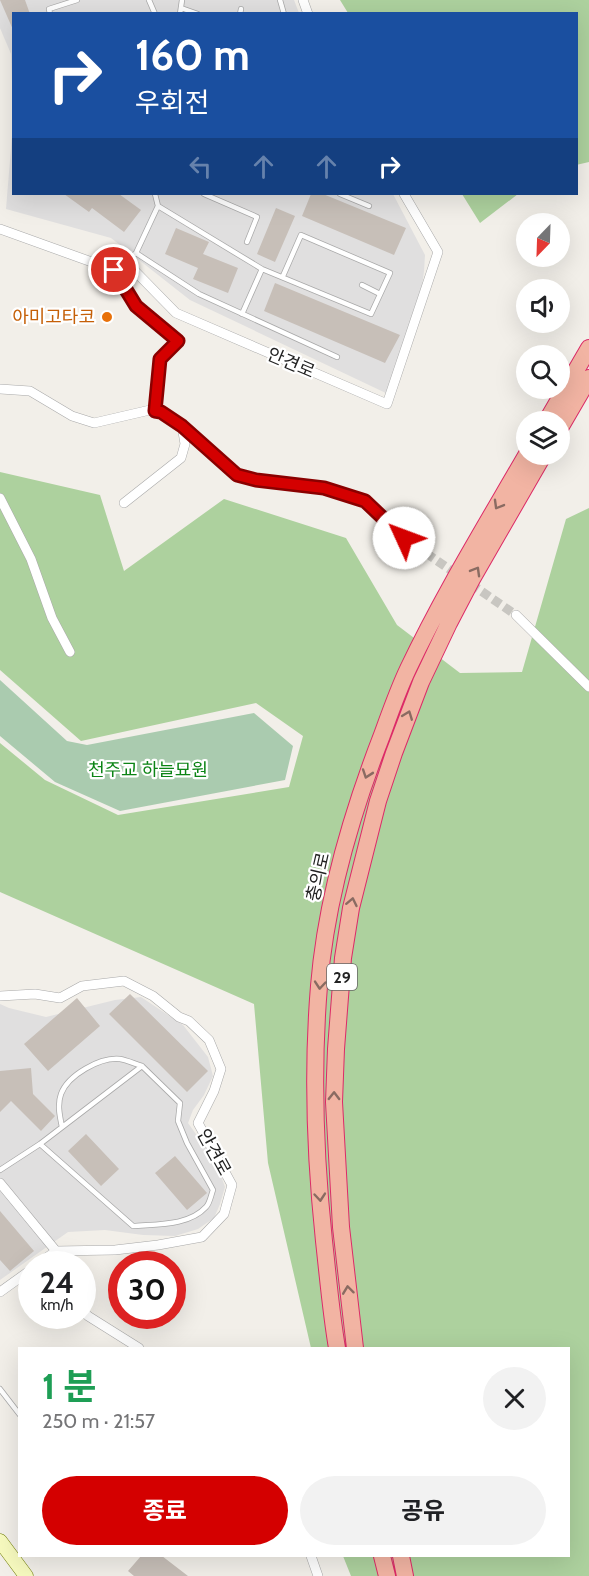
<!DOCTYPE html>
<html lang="ko">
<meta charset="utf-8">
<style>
body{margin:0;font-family:Cabin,"Noto Sans KR",sans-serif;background:#f2f2f2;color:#202124;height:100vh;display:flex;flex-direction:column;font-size:22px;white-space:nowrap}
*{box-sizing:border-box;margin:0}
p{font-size:20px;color:#757577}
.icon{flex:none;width:33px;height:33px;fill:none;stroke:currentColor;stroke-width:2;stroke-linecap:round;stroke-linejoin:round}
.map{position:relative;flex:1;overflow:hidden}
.panel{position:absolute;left:18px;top:1347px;width:552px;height:210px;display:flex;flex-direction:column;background:#fff;border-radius:0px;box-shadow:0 6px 24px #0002}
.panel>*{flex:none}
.guide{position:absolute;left:12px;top:12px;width:566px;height:183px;border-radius:0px;box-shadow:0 6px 24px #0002;background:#1a4fa0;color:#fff;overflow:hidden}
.needle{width:39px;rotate:203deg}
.tools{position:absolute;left:516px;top:213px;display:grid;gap:12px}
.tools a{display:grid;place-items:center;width:54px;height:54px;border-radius:50%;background:#fff;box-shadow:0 6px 24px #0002;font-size:30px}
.speed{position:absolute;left:18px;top:1251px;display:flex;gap:12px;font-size:30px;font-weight:700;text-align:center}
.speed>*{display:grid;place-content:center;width:78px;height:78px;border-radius:50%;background:#fff;box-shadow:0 6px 24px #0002;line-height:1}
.speed small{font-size:15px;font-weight:400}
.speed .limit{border:9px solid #d22;background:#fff;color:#111}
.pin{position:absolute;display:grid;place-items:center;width:51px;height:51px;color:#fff;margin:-26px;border:3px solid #fff;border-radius:50%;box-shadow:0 2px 6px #0007}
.me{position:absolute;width:66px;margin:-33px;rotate:313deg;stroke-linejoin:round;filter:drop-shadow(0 0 4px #0008)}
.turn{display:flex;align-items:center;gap:21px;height:126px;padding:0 24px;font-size:27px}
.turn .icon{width:78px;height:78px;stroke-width:2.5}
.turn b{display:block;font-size:42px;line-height:51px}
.lanes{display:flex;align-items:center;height:57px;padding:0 24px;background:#0003;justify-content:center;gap:30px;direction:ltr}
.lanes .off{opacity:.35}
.round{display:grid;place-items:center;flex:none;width:63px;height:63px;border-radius:32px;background:#f2f2f2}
.head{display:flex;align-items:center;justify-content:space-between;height:102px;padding:0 24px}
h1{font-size:36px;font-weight:700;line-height:45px;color:#1e9e55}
.cta{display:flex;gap:12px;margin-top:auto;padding:12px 24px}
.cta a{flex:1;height:69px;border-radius:36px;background:#d40000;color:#fff;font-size:24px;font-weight:700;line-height:69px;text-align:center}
.cta a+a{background:#f2f2f2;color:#202124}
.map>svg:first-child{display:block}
.residential{fill:#e0dfdf}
.forest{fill:#add19e}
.cemetery{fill:#aacbaf}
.building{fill:#c7bfb8}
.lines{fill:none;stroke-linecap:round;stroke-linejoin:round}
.minor-tunnel{stroke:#c8c6c1;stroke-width:9;stroke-dasharray:9 4.5;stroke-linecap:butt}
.service-casing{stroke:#a9a9a9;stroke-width:6}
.minor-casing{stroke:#a9a9a9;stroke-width:10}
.secondary-casing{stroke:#707d05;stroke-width:15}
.trunk-casing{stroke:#dc2a67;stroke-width:18}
.service{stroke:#fff;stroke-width:4.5}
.minor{stroke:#fff;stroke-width:9}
.secondary{stroke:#f7fabf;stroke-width:14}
.trunk{stroke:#f2b4a3;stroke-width:16}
.oneway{stroke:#8a6b62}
.route-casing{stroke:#8a0000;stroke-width:15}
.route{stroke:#d40000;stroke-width:10}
.food-dot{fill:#e8710a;stroke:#fff;stroke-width:2}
.labels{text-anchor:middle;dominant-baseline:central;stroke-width:4.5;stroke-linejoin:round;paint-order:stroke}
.shield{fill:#fff;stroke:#646464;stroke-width:1.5}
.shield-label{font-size:16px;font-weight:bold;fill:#222}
.food-label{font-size:18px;fill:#c56008;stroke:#fff;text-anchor:end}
.street-label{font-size:18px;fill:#222;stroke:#fff}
.park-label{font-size:18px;fill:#0c8416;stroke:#fff}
</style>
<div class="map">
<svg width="589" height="1576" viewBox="0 0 589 1576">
<rect width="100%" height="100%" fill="#f2efe9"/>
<path class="residential" d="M0 0H294L299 13 14 14 13 110 11 54 0 28Z
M13 123 14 194H393L425 255 424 271 422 287 390 395 190 300 111 238 6 209Z
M141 997 183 1025 208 1057 213 1076 204 1095 193 1110 188 1123 216 1162 225 1187 220 1204 214 1218 198 1229 175 1236 143 1235 105 1230 68 1232 0 1280V1004L9 1008 46 1017 115 1000Z"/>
<path class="forest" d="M340 0H589V162L576 165V14L348 13Z
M462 194H518L480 223Z
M0 472 100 495 124 571 224 499 346 538 397 625 460 673 522 672 566 519 589 508V1576H351L343 1556H568V1348H311L268 1163 254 1004 0 892V743L45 780 118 815 289 787 303 736 256 703 81 741 0 670Z"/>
<path class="cemetery" d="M0 680 67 741 87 745 254 713 293 746 285 780 120 811 55 782 0 736Z"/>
<path class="building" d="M0 0H25L30 14H14V32Z
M64 194H119L141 210 124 232 92 208 89 212Z
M311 194H323L406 228 394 255 302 216Z
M276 208 295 216 275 262 257 254Z
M176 228 209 242 203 254 238 268 228 293 193 279 198 268 165 254Z
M275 283 400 335 385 363 264 311Z
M130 994 208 1071 187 1092 109 1014Z
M77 998 100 1026 48 1071 24 1044Z
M31 1068 33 1094 55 1116 41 1131 11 1101 0 1112V1071Z
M86 1134 119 1169 101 1186 68 1151Z
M175 1156 207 1193 187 1210 155 1173Z
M0 1211 34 1251 10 1271 0 1260Z
M141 1556H162L188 1576H134L128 1571Z"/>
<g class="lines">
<path class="minor-tunnel" d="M404 538 516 615"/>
<g class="service-casing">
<path id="service" d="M149 0 155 14
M280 0 284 14
M181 8 198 14
M50 14 49 9 77 0
M180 14 182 0
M240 14 241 9
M204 194 257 217 247 242
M340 194 369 206
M158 206 262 269 371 314 390 273 301 235 283 276
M136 253 199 294 337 357
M126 262 136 253 158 206 155 194
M362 285 380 294
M242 314 262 269
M62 1127C60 1117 57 1105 61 1094 68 1075 100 1057 120 1059 127 1060 135 1064 142 1066
M0 1170 40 1144 142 1066 180 1103 178 1121 187 1143 213 1190C211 1195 210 1203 206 1207 189 1226 156 1224 133 1226L40 1144
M0 1389 20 1415"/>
</g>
<g class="minor-casing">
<path id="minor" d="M303 0 308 14
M0 229 114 270 126 262 176 313 387 404 438 252 404 194
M114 270 136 306 178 341 160 359 155 411
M0 389 30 391 72 416 94 423 150 410 161 412 182 426 237 475 256 480 324 488 365 501 404 538
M0 498 31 559 52 618 70 652
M124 503 181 458 185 444 182 426
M516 615 589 687
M0 996 35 994 60 998 82 986 124 981 153 996 179 1017 189 1021 209 1040 221 1069 214 1091 198 1123 232 1185 224 1214 202 1237 158 1245 115 1250 56 1251 38 1264
M0 1183 56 1251
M0 1292 32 1269
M82 1310 88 1316 139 1348
M311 1556 318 1576"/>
</g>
<g class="secondary-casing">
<path id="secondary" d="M0 1541 26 1576"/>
</g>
<g class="trunk-casing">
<path id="trunk" d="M546 422 589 348
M560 428 589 378
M337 1348C331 1313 328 1277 324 1241 315 1156 312 1071 319 986 326 900 351 815 382 735 390 713 398 690 408 669 443 595 486 525 527 454
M355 1348 341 1227 334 1102 336 1049 343 958 351 908 378 801 394 753 421 682 449 623 472 579 544 454
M382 1556 387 1576
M401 1556 405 1576"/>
</g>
<use href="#service" class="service"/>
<use href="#minor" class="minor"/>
<use href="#secondary" class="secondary"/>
<use href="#trunk" class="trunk"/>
</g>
<defs><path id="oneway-chevron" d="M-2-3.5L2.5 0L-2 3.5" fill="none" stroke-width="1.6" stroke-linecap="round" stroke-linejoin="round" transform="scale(1.5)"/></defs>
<g class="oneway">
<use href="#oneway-chevron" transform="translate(498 505) rotate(120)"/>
<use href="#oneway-chevron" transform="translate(476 571) rotate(-60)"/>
<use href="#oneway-chevron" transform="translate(408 715) rotate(-69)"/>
<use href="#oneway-chevron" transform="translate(367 774) rotate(109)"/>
<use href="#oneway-chevron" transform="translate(352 902) rotate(-78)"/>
<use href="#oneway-chevron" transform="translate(320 985) rotate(95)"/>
<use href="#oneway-chevron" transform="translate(334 1096) rotate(-89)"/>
<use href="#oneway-chevron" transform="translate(320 1197) rotate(85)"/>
<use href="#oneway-chevron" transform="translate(348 1290) rotate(-97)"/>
</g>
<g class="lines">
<g class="route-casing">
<path id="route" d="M114 270 136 306 178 341 160 359 155 411 161 412 182 426 237 475 256 480 324 488 365 501 404 538"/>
</g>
<use href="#route" class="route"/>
</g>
<circle class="food-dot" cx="107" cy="317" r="6"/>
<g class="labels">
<rect class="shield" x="327" y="964" width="30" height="26" rx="4.5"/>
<g class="shield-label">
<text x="342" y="977">29</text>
</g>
<g class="food-label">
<text x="95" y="317">아미고타코</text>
</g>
<g class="street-label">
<text transform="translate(291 363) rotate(23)">안견로</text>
<text transform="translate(318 877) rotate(-77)">충의로</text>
<text transform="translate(214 1152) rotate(61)">안견로</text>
</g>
<g class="park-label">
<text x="148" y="770">천주교 하늘묘원</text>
</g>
</g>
</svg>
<div class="tools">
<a><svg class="needle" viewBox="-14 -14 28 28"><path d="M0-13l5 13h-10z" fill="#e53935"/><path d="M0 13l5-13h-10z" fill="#757577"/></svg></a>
<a><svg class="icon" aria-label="sound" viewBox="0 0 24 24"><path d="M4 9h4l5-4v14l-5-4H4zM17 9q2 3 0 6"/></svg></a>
<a><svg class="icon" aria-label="search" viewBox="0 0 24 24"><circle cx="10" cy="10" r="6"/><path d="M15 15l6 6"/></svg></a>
<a><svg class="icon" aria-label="layers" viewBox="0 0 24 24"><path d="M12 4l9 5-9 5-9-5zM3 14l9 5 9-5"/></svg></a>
</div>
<div class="speed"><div>24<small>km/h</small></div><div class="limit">30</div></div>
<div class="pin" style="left:114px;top:270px;background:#d93025"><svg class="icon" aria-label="arrive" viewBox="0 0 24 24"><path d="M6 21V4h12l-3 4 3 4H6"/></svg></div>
<svg class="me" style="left:404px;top:538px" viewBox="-20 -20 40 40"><circle r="19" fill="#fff"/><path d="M0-13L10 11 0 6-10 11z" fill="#d40000"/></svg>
<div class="guide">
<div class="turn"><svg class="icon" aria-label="right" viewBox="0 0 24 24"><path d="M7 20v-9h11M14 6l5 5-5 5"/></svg><div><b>160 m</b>우회전</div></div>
<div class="lanes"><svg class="icon off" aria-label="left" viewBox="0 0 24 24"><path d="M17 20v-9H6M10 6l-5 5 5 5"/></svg><svg class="icon off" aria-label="ahead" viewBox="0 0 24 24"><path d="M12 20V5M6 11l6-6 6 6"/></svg><svg class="icon off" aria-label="ahead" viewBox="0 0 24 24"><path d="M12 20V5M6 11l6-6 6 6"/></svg><svg class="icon" aria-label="right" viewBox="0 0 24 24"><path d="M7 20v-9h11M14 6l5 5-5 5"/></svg></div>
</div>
<section class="panel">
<div class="head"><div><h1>1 분</h1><p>250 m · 21:57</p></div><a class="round"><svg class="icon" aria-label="close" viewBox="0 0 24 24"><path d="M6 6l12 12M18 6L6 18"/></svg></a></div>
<div class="cta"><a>종료</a><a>공유</a></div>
</section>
</div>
